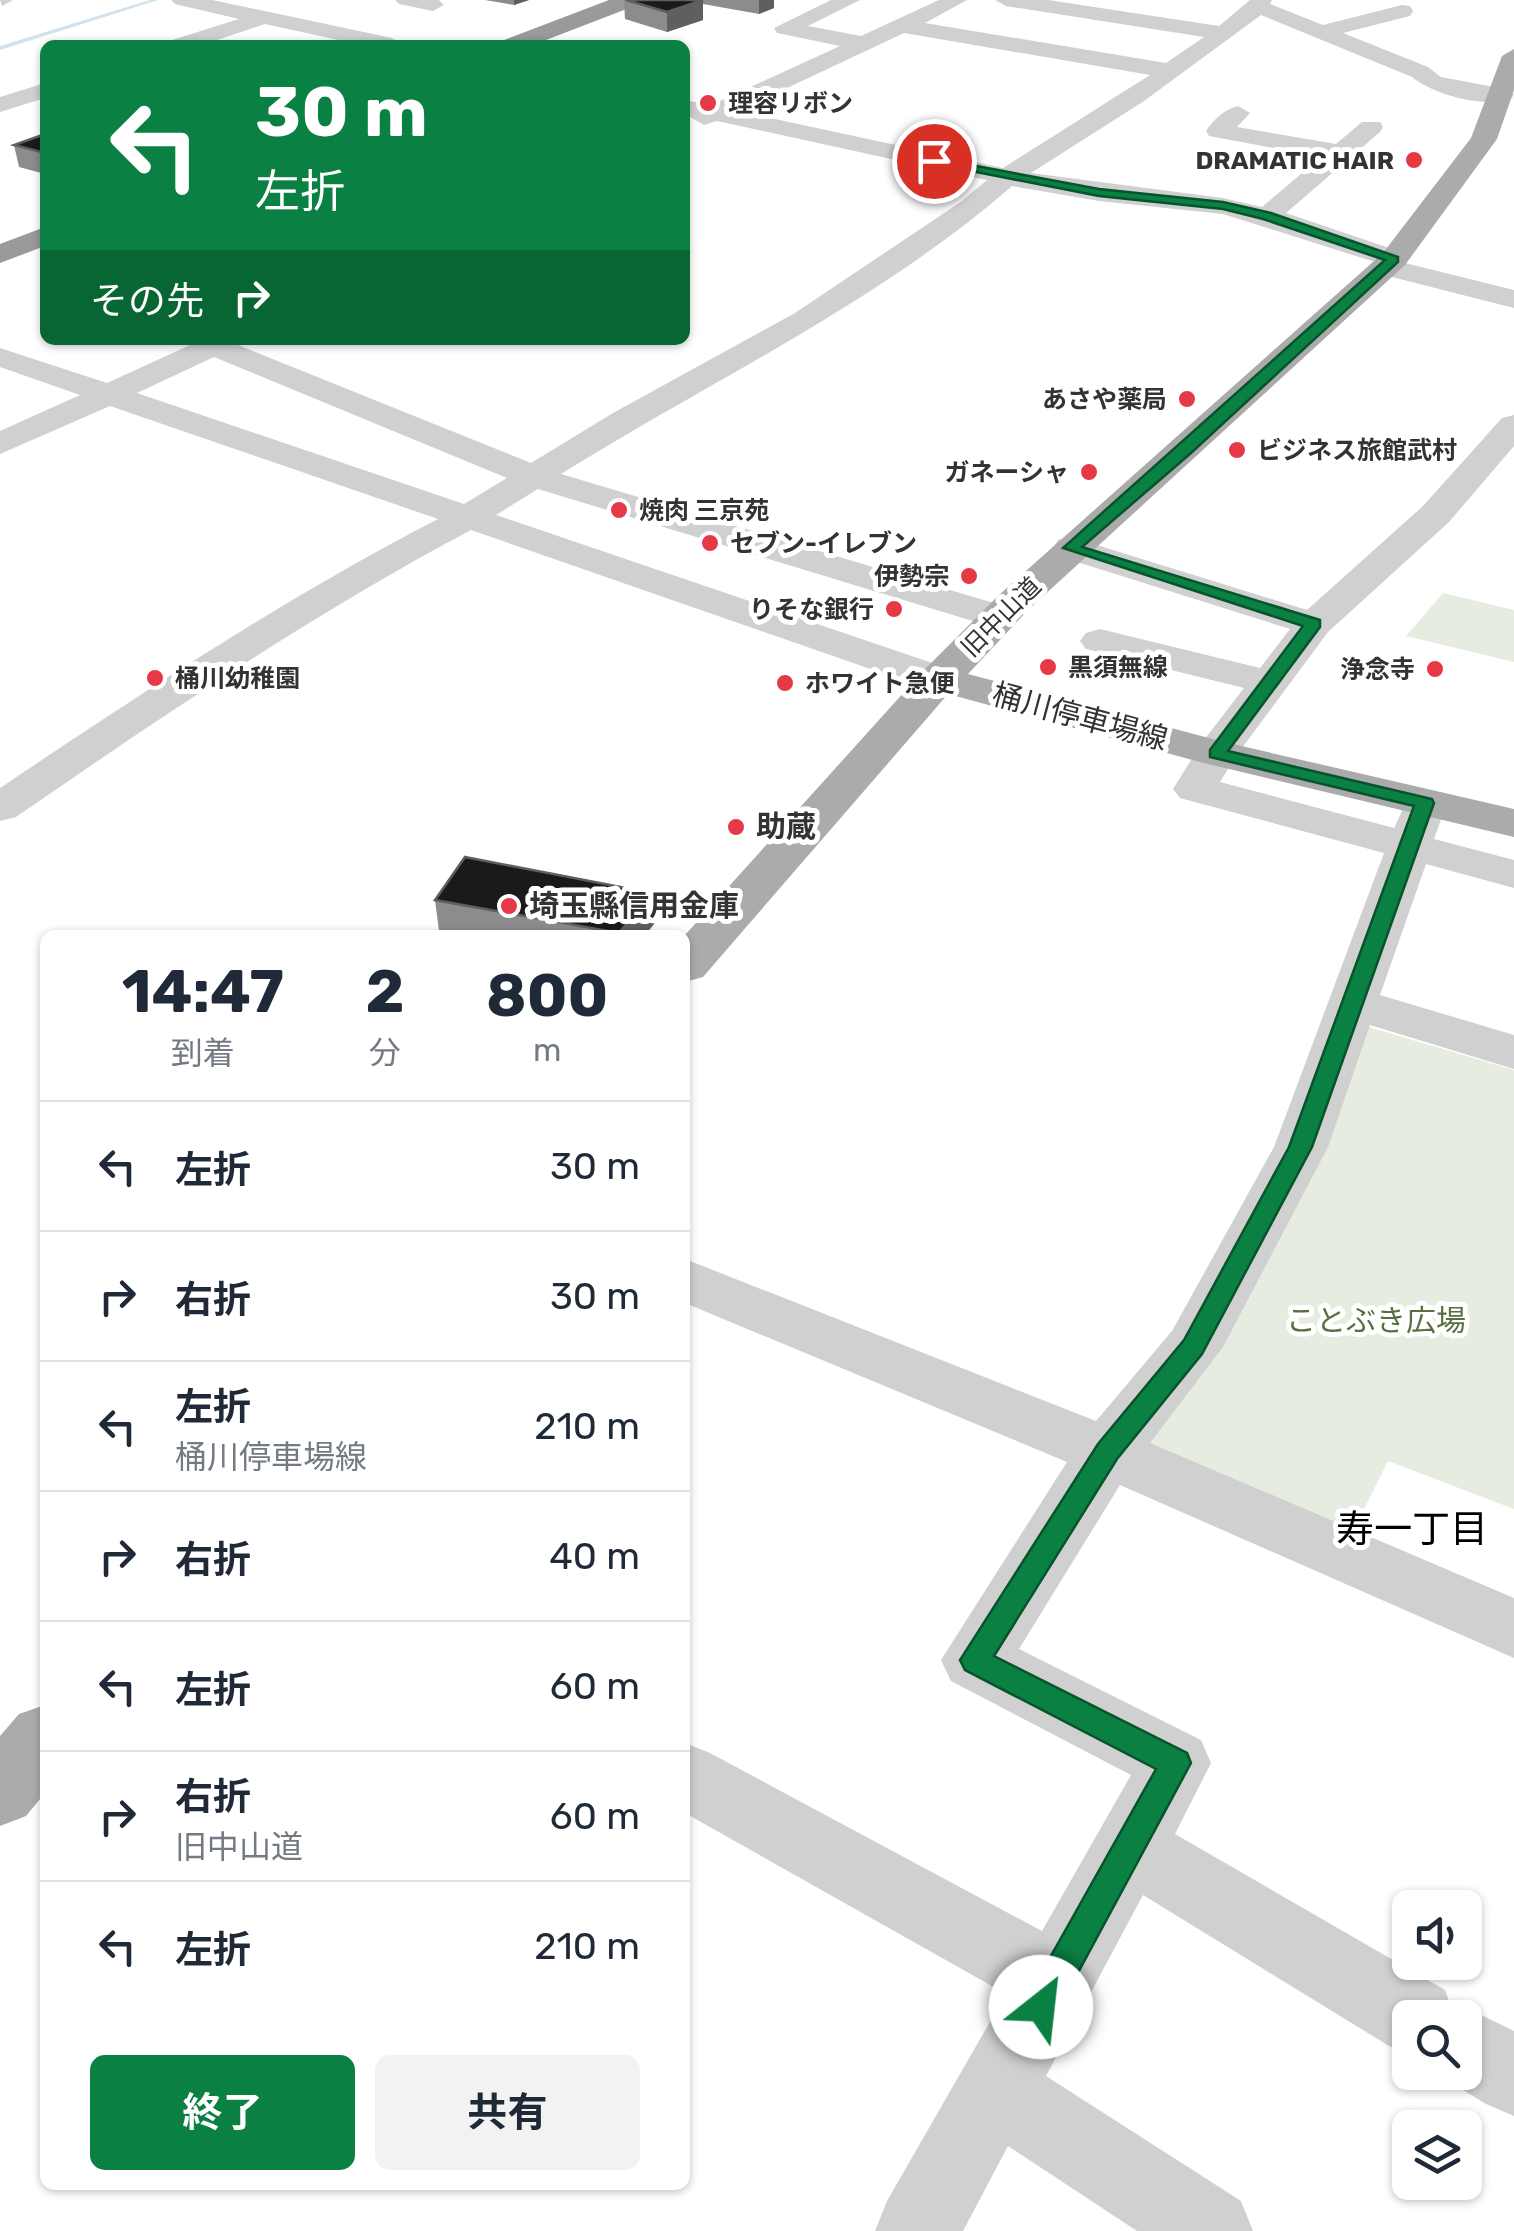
<!DOCTYPE html>
<html lang="ja">
<meta charset="utf-8">
<style>
body{margin:0;font-family:Rubik,"Noto Sans JP",sans-serif;background:#f2f2f3;color:#1f2937;height:100vh;display:flex;flex-direction:column;font-size:38px;white-space:nowrap}
*{box-sizing:border-box;margin:0}
p{font-size:32px;color:#747a83}
.icon{flex:none;width:55px;height:55px;fill:none;stroke:currentColor;stroke-width:2;stroke-linecap:round;stroke-linejoin:round}
.map{position:relative;flex:1;overflow:hidden}
.drawer{position:absolute;left:40px;top:930px;width:650px;height:1260px;display:flex;flex-direction:column;background:#fff;border-radius:15px;box-shadow:0 2px 8px #0004}
.drawer>*{flex:none}
.banner{position:absolute;left:40px;top:40px;width:650px;height:305px;border-radius:15px;box-shadow:0 2px 8px #0004;background:#0b8043;color:#fff;overflow:hidden}
.controls{position:absolute;left:1392px;top:1890px;display:grid;gap:20px}
.controls a{display:grid;place-items:center;width:90px;height:90px;border-radius:15px;background:#fff;box-shadow:0 2px 8px #0004;font-size:50px}
.pin{position:absolute;display:grid;place-items:center;width:85px;height:85px;color:#fff;margin:-42px;border:5px solid #fff;border-radius:50%;box-shadow:0 2px 10px #0007}
.me{position:absolute;width:110px;margin:-55px;rotate:29deg;stroke-linejoin:round;filter:drop-shadow(0 0 8px #0008)}
.turn{display:flex;align-items:center;gap:35px;height:210px;padding:0 50px;font-size:45px}
.turn .icon{width:130px;height:130px;stroke-width:2.5}
.turn b{display:block;font-size:70px;line-height:85px}
.then{display:flex;align-items:center;height:95px;padding:0 50px;background:#0003;gap:20px;font-size:38px}
.eta{display:flex;justify-content:space-evenly;align-items:center;height:170px;text-align:center}
.eta b{font-size:60px;font-weight:700;line-height:70px}
.cta{display:flex;gap:20px;margin-top:auto;padding:20px 50px}
.cta a{flex:1;height:115px;border-radius:15px;background:#0b8043;color:#fff;font-size:40px;font-weight:700;line-height:115px;text-align:center}
.cta a+a{background:#f2f2f3;color:#1f2937}
ul{padding:0;list-style:none}
li{display:flex;align-items:center;gap:30px;height:130px;padding:0 50px;border-top:2px solid #e0e1e3}
li div{flex:1}
li b{display:block;font-size:38px}
li em{font-style:normal}
.map>svg:first-child{display:block}
.green{fill:#e6ecdf}
.lines{fill:none;stroke-linecap:round;stroke-linejoin:round}
.stream{fill:#cfe2ee;fill-rule:evenodd}
.minor{fill:#d0d0d0;fill-rule:evenodd}
.major{fill:#ababab;fill-rule:evenodd}
.highway{fill:#9a9a9a;fill-rule:evenodd}
.wall{fill:#8c8c8c}
.shaded-wall{fill:#5f5f5f}
.building{fill:#1a1a1a;stroke:#5f5f5f;stroke-width:2.5}
.route{fill:#0b8043;stroke:#07532c;stroke-width:2.5}
.poi-dot{fill:#e63946;stroke:#fff;stroke-width:4}
.labels{text-anchor:middle;dominant-baseline:central;stroke-width:10;stroke-linejoin:round;paint-order:stroke}
.far-poi-label{font-size:25px;font-weight:bold;fill:#333;stroke:#fff;text-anchor:start}
.far-street-label{font-size:25px;fill:#333;stroke:#fff}
.street-label{font-size:30px;fill:#333;stroke:#fff}
.poi-label{font-size:30px;font-weight:bold;fill:#333;stroke:#fff;text-anchor:start}
.park-label{font-size:30px;fill:#56703f;stroke:#fff}
.near-neighbourhood-label{font-size:38px;fill:#000;stroke:#fff}
</style>
<div class="map">
<svg width="1514" height="2231" viewBox="0 0 1514 2231">
<rect width="100%" height="100%" fill="#fff"/>
<path class="green" d="M1443 593 1514 610V662L1406 636Z
M1362 1025 1514 1070V1509L1388 1461 1347 1543 1133 1445Z"/>
<g class="lines">
<path class="stream" d="M150 0H158L0 50V46Z"/>
<path class="minor" d="M0 0H13L2 6Z
M171 0H212L392 38 403 45H361L265 24 202 45H169L172 40 239 19 175 4Z
M395 0H439L444 5 433 11 399 4Z
M831 0H860L808 26 861 36 939 0H967L925 23 1166 63 1204 37 1006 6 995 0H1048L1219 26 1250 0H1272L1270 4 1323 25 1402 5 1410 6 1413 11 1410 16 1343 33 1428 67 1441 77 1510 90 1514 95 1510 100C1482 107 1434 95 1412 77L1261 15 1144 101 1031 173 1223 198 1262 207 1321 157 1209 136 1206 131C1213 120 1225 109 1238 106L1250 113 1237 127 1336 144 1362 122H1380L1383 127 1380 132 1286 213 1404 253 1408 259 1405 263 1514 290V308L1376 273 1372 267 1375 262 1223 214 1099 201 1012 186C878 303 712 380 561 474L1014 609 1019 617 1014 625 1000 629 986 625 538 489 496 515 953 670 959 679 953 688 939 691 925 688 471 530C311 615 164 715 16 817L0 821V788C143 692 285 598 438 519L110 406 0 454V431L80 395 0 367V348L107 383 201 340H241L238 345 531 463 613 413 795 313 962 201 987 180 717 121 704 125 685 114V100L711 105 840 46 777 33 774 28ZM904 33 1150 75 1003 168 738 111ZM214 357 507 478 464 504 137 393Z
M45 83V98L0 112V97Z
M1514 415V446L1449 522 1328 632 1236 756 1220 782 1394 828 1410 794 1425 790 1440 794 1447 803 1434 839 1514 860V888L1426 864 1380 995 1514 1035V1069L1370 1025 1328 1147 1223 1347 1150 1443 1514 1598V1658L1120 1485 1019 1649 1201 1740 1211 1763 1175 1834 1445 1990 1453 2012 1465 2007 1514 2031V2116L1486 2104 1437 2074 1465 2072V2018H1410V2054L1389 2046 1143 1895 1046 2076 1241 2201 1253 2231H1137L1008 2146 963 2231H875L887 2201 1006 1994 685 1813V1743L710 1753 1042 1931 1131 1775 951 1681 941 1660 1067 1462 685 1303V1259L1096 1421 1172 1331 1274 1147 1384 853 1180 798 1173 789 1201 744 1244 688 1086 649 1080 641 1086 633 1100 629 1260 668 1290 629 1058 556 1053 548 1058 540 1071 537 1307 610 1423 506 1502 418Z"/>
<path class="major" d="M1514 49V90L1497 139 1405 265 1028 610 968 674 1224 742 1514 809V837L1200 762 948 694 703 977 685 982V935L924 670 1000 594 1383 253 1471 138 1502 56Z
M45 1705V1793L26 1816 0 1826V1736L19 1714Z"/>
<path class="highway" d="M609 0H640L637 5 533 45H500L504 40Z
M45 227V246L0 263V244Z"/>
</g>
<path class="wall" d="M485 0H529L514 5Z
M624 0H774V8L759 14 703 4V20L667 32 625 19Z
M45 134V174L19 167 14 145Z
M652 893 654 924 645 935H460L439 931 435 900Z"/>
<path class="shaded-wall" d="M514 0H529L514 5Z
M703 0V20L667 32V12Z
M759 0H774V8L759 14Z
M652 893 654 924 645 935H619V933Z"/>
<path class="building" d="M626 0H703L667 12Z
M45 134V153L14 145Z
M465 857 652 893 619 933 435 900Z"/>
<path class="route" d="M934 158 1099 189 1223 202 1271 213 1398 257V262L1191 453 1082 547 1320 620V627L1228 751 1432 799 1434 803 1312 1147 1202 1354 1117 1459 994 1656 1187 1753 1191 1763 1053 2019 1041 2024 1029 2019 1024 2007 1029 1995 1156 1769 965 1670 960 1660 1098 1444 1184 1340 1289 1147 1414 806 1210 757V750L1303 626 1063 548 1385 260 1263 219 1223 209 1099 196 930 163Z"/>
<g class="poi-dot">
<circle cx="708" cy="103" r="10"/>
<circle cx="1414" cy="160" r="10"/>
<circle cx="1187" cy="399" r="10"/>
<circle cx="1237" cy="450" r="10"/>
<circle cx="1089" cy="472" r="10"/>
<circle cx="619" cy="510" r="10"/>
<circle cx="710" cy="543" r="10"/>
<circle cx="969" cy="576" r="10"/>
<circle cx="894" cy="609" r="10"/>
<circle cx="1048" cy="667" r="10"/>
<circle cx="1435" cy="669" r="10"/>
<circle cx="155" cy="678" r="10"/>
<circle cx="785" cy="683" r="10"/>
<circle cx="736" cy="827" r="10"/>
<circle cx="509" cy="906" r="10"/>
</g>
<g class="labels">
<g class="far-poi-label">
<text x="728" y="103">理容リボン</text>
<text x="1394" y="160" text-anchor="end">DRAMATIC HAIR</text>
<text x="1167" y="399" text-anchor="end">あさや薬局</text>
<text x="1257" y="450">ビジネス旅館武村</text>
<text x="1069" y="472" text-anchor="end">ガネーシャ</text>
<text x="639" y="510">焼肉 三京苑</text>
<text x="730" y="543">セブン-イレブン</text>
<text x="949" y="576" text-anchor="end">伊勢宗</text>
<text x="874" y="609" text-anchor="end">りそな銀行</text>
<text x="1068" y="667">黒須無線</text>
<text x="1415" y="669" text-anchor="end">浄念寺</text>
<text x="175" y="678">桶川幼稚園</text>
<text x="805" y="683">ホワイト急便</text>
</g>
<g class="far-street-label">
<text transform="translate(1001 617) rotate(-45)">旧中山道</text>
</g>
<g class="street-label">
<text transform="translate(1080 717) rotate(15)">桶川停車場線</text>
</g>
<g class="poi-label">
<text x="756" y="827">助蔵</text>
<text x="529" y="906">埼玉縣信用金庫</text>
</g>
<g class="park-label">
<text x="1376" y="1321">ことぶき広場</text>
</g>
<g class="near-neighbourhood-label">
<text x="1412" y="1529">寿一丁目</text>
</g>
</g>
</svg>
<div class="controls">
<a><svg class="icon" aria-label="sound" viewBox="0 0 24 24"><path d="M4 9h4l5-4v14l-5-4H4zM17 9q2 3 0 6"/></svg></a>
<a><svg class="icon" aria-label="search" viewBox="0 0 24 24"><circle cx="10" cy="10" r="6"/><path d="M15 15l6 6"/></svg></a>
<a><svg class="icon" aria-label="layers" viewBox="0 0 24 24"><path d="M12 4l9 5-9 5-9-5zM3 14l9 5 9-5"/></svg></a>
</div>
<div class="pin" style="left:934px;top:161px;background:#d93025"><svg class="icon" aria-label="arrive" viewBox="0 0 24 24"><path d="M6 21V4h12l-3 4 3 4H6"/></svg></div>
<svg class="me" style="left:1041px;top:2007px" viewBox="-20 -20 40 40"><circle r="19" fill="#fff"/><path d="M0-13L10 11 0 6-10 11z" fill="#0b8043"/></svg>
<div class="banner">
<div class="turn"><svg class="icon" aria-label="left" viewBox="0 0 24 24"><path d="M17 20v-9H6M10 6l-5 5 5 5"/></svg><div><b>30 m</b>左折</div></div>
<div class="then">その先<svg class="icon" aria-label="right" viewBox="0 0 24 24"><path d="M7 20v-9h11M14 6l5 5-5 5"/></svg></div>
</div>
<section class="drawer">
<div class="eta">
<div><b>14:47</b><p>到着</p></div>
<div><b>2</b><p>分</p></div>
<div><b>800</b><p>m</p></div>
</div>
<ul>
<li><svg class="icon" aria-label="left" viewBox="0 0 24 24"><path d="M17 20v-9H6M10 6l-5 5 5 5"/></svg><div><b>左折</b></div><em>30 m</em></li>
<li><svg class="icon" aria-label="right" viewBox="0 0 24 24"><path d="M7 20v-9h11M14 6l5 5-5 5"/></svg><div><b>右折</b></div><em>30 m</em></li>
<li><svg class="icon" aria-label="left" viewBox="0 0 24 24"><path d="M17 20v-9H6M10 6l-5 5 5 5"/></svg><div><b>左折</b><p>桶川停車場線</p></div><em>210 m</em></li>
<li><svg class="icon" aria-label="right" viewBox="0 0 24 24"><path d="M7 20v-9h11M14 6l5 5-5 5"/></svg><div><b>右折</b></div><em>40 m</em></li>
<li><svg class="icon" aria-label="left" viewBox="0 0 24 24"><path d="M17 20v-9H6M10 6l-5 5 5 5"/></svg><div><b>左折</b></div><em>60 m</em></li>
<li><svg class="icon" aria-label="right" viewBox="0 0 24 24"><path d="M7 20v-9h11M14 6l5 5-5 5"/></svg><div><b>右折</b><p>旧中山道</p></div><em>60 m</em></li>
<li><svg class="icon" aria-label="left" viewBox="0 0 24 24"><path d="M17 20v-9H6M10 6l-5 5 5 5"/></svg><div><b>左折</b></div><em>210 m</em></li>
</ul>
<div class="cta"><a>終了</a><a>共有</a></div>
</section>
</div>
